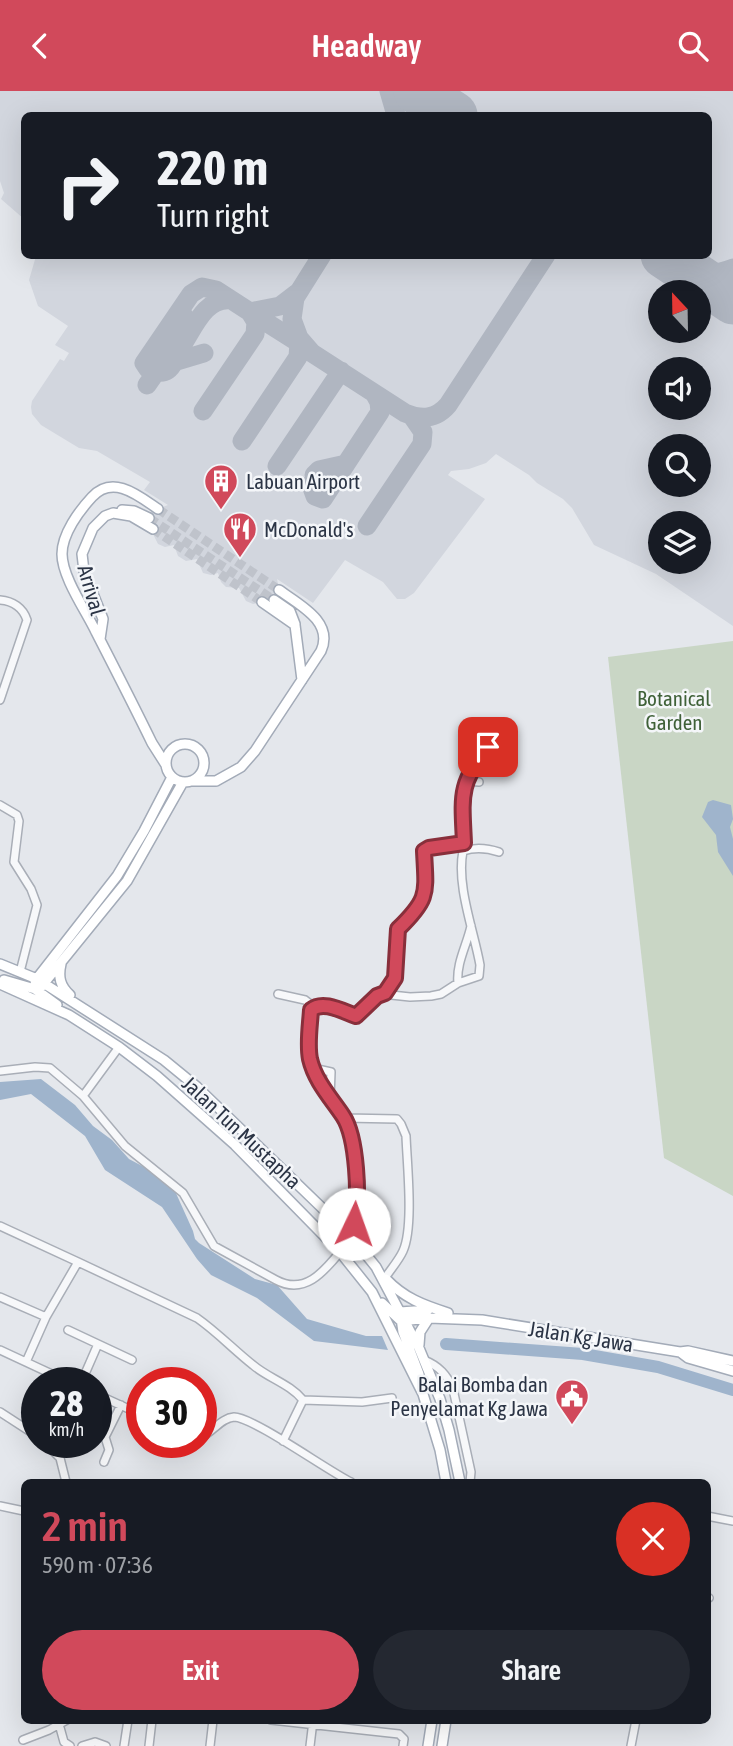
<!DOCTYPE html>
<meta charset="utf-8">
<style>
body{margin:0;font-family:"Asap Condensed",sans-serif;background:#242831;color:#f1f3f6;height:100vh;display:flex;flex-direction:column;font-size:26px;white-space:nowrap}
*{box-sizing:border-box;margin:0}
p{font-size:23px;color:#9ea1a6}
.icon{flex:none;width:38px;height:38px;fill:none;stroke:currentColor;stroke-width:2;stroke-linecap:round;stroke-linejoin:round}
.map{position:relative;flex:1;overflow:hidden}
.sheet{position:absolute;left:21px;top:1388px;width:690px;height:245px;display:flex;flex-direction:column;background:#171b24;border-radius:10px;box-shadow:0 7px 28px #0002}
.sheet>*{flex:none}
.banner{position:absolute;left:21px;top:21px;width:691px;height:147px;border-radius:10px;box-shadow:0 7px 28px #0002;background:#171b24;color:#f1f3f6;overflow:hidden}
.needle{width:46px;rotate:338deg}
.controls{position:absolute;left:648px;top:189px;display:grid;gap:14px}
.controls a{display:grid;place-items:center;width:63px;height:63px;border-radius:50%;background:#171b24;box-shadow:0 7px 28px #0002;font-size:35px}
.speed{position:absolute;left:21px;top:1276px;display:flex;gap:14px;font-size:35px;font-weight:700;text-align:center}
.speed>*{display:grid;place-content:center;width:91px;height:91px;border-radius:50%;background:#171b24;box-shadow:0 7px 28px #0002;line-height:1}
.speed small{font-size:18px;font-weight:400}
.speed .limit{border:10px solid #d22;background:#fff;color:#111}
.pin{position:absolute;display:grid;place-items:center;width:60px;height:60px;color:#fff;margin:-30px;border-radius:14px;box-shadow:0 4px 10px #0006}
.me{position:absolute;width:77px;margin:-38px;rotate:3deg;stroke-linejoin:round;filter:drop-shadow(0 0 5px #0008)}
.turn{display:flex;align-items:center;gap:24px;height:147px;padding:0 21px;font-size:32px}
.turn .icon{width:91px;height:91px;stroke-width:2.5}
.turn b{display:block;font-size:49px;line-height:60px}
.round{display:grid;place-items:center;flex:none;width:74px;height:74px;border-radius:37px;background:#242831}
.overview{display:flex;align-items:center;justify-content:space-between;height:119px;padding:0 21px}
h1{font-size:42px;font-weight:600;line-height:52px;color:#d1495b}
.cta{display:flex;gap:14px;margin-top:auto;padding:14px 21px}
.cta a{flex:1;height:80px;border-radius:42px;background:#d1495b;color:#fff;font-size:28px;font-weight:600;line-height:80px;text-align:center}
.cta a+a{background:#242831;color:#f1f3f6}
header{display:flex;justify-content:space-between;align-items:center;height:91px;padding:0 21px;background:#d1495b;color:#fff;font-size:32px;font-weight:600}
.map>svg:first-child{display:block}
.built{fill:#d2d6de;fill-rule:evenodd}
.green{fill:#c9d6c5}
.water{fill:#9fb4cc}
.lines{fill:none;stroke-linecap:round;stroke-linejoin:round}
.river{stroke:#9fb4cc;stroke-width:12}
.taxiway{stroke:#b0b6c1;stroke-width:19}
.runway{stroke:#b0b6c1;stroke-width:47}
.major-tunnel{stroke:#bfc3cb;stroke-width:9;stroke-dasharray:9 4.5;stroke-linecap:butt}
.minor-casing{stroke:#a9aeb7;stroke-width:10}
.major-casing{stroke:#a3abb8;stroke-width:12}
.minor{stroke:#f7f8fa;stroke-width:7}
.major{stroke:#fff;stroke-width:9}
.route-casing{stroke:#882f3b;stroke-width:18}
.route{stroke:#d1495b;stroke-width:12}
.labels{text-anchor:middle;dominant-baseline:central;stroke-width:5;stroke-linejoin:round;paint-order:stroke}
.poi-label{font-size:21px;fill:#2b3445;stroke:#f4f6f9;text-anchor:start}
.street-label{font-size:21px;fill:#2b3445;stroke:#f4f6f9}
.park-label{font-size:21px;fill:#3f6138;stroke:#f4f6f9}
</style>
<header><svg class="icon" aria-label="back" viewBox="0 0 24 24"><path d="M15 5l-7 7 7 7"/></svg>Headway<svg class="icon" aria-label="search" viewBox="0 0 24 24"><circle cx="10" cy="10" r="6"/><path d="M15 15l6 6"/></svg></header>
<div class="map">
<svg width="733" height="1655" viewBox="0 0 733 1655">
<rect width="100%" height="100%" fill="#e4e7ec"/>
<path class="built" d="M0 0H733V535L656 483 594 454 572 417 563 408 537 392 529 384 496 363 486 372 469 378 451 380 448 384 485 408 414 502 405 508H397L383 491 345 469 313 512 277 488 281 508 253 513 246 510 239 497 226 496 221 491 218 482 211 484 203 482 197 468 186 470 178 465 174 454 165 456 158 453 151 439 153 437 148 422 168 414 144 399 150 391 97 360 79 357 41 334 32 323 31 316 32 310 60 268 64 270 69 262 55 254 68 235 38 215 29 189 36 165 709 164V24H24V128L1 108 4 102 0 90ZM660 201H698V240H660ZM660 278H698V317H660ZM660 355H698V394H660ZM660 432H698V471H660Z"/>
<path class="green" d="M733 550V1105L664 1067 608 566Z"/>
<path class="water" d="M713 709 731 714 733 728 730 736 733 748V785L718 761 716 744 702 726 708 711Z
M41 988 75 1014 93 1035 112 1049 129 1068 159 1084 175 1100 193 1140 195 1148 199 1152 255 1188 277 1194 307 1228 366 1245H382L388 1259 314 1250 257 1207 211 1184 197 1168 162 1116 105 1079 85 1045 31 1003 0 1009V991Z"/>
<g class="lines">
<path class="river" d="M446 1253 583 1263 658 1276 733 1299"/>
<path class="taxiway" d="M389 0 396 24
M322 164 295 207 292 228 299 247 312 262 405 322C422 329 436 328 448 314L546 164
M684 178C702 184 715 184 733 177
M181 256C194 237 205 206 231 209
M204 262 174 271C168 283 159 283 148 278L144 272 191 203 202 196 216 199 250 221 280 215 297 202
M147 294 179 248 177 234 183 223
M203 320 255 243 256 231 250 221 299 252 298 266 242 350
M346 373 319 379 314 384 316 385 311 394 315 405 323 408 380 321 379 311 374 302
M277 375 341 280
M367 435 422 353 423 341 412 325"/>
<path class="runway" d="M417 0 454 24
M664 164 733 210"/>
<path class="major-tunnel" d="M158 418 279 499
M149 427 274 509
M153 438 262 511"/>
<g class="minor-casing">
<path id="minor" d="M0 509C13 510 23 517 27 529L0 609
M466 690 479 691
M0 714 17 724 19 730 14 771 31 798 37 814 21 877
M463 756 462 711 466 687 498 643
M458 892C456 872 467 854 471 835
M385 902 395 887 398 838C430 808 426 802 423 760L428 757 464 752
M278 903 305 909 314 916
M313 977 331 981 330 1007
M0 980 35 976 50 977 83 1005 125 1055 183 1102 214 1155 276 1189C304 1204 323 1182 340 1161
M83 1005 119 956
M345 1027 397 1028 401 1033 406 1045C407 1073 414 1136 403 1160 399 1169 391 1178 385 1187
M0 1135 78 1171
M350 1144C360 1117 359 1054 345 1027 335 1007 314 992 310 967 308 952 310 934 311 919 323 909 343 920 356 925L382 903 410 906 431 905 441 903 458 892 479 885 480 874C474 840 456 794 463 760 475 756 487 757 499 761
M0 1206 46 1226
M68 1239 132 1269
M0 1259 71 1292
M424 1269C439 1275 447 1284 453 1298L471 1381 470 1391
M26 1271 46 1226 78 1171 197 1227C217 1241 234 1259 253 1274 268 1287 290 1293 303 1309L283 1350
M81 1292 98 1253
M96 1303 142 1324
M303 1309 362 1311 392 1307
M0 1321 37 1345
M201 1346C213 1341 221 1327 234 1326 253 1326 328 1380 351 1391
M44 1351 60 1367 66 1391
M104 1371 109 1359 105 1346 121 1314
M0 1415 24 1420
M707 1425 733 1430
M707 1506 709 1507
M271 1629 399 1643 404 1648 403 1655
M59 1633 64 1651 70 1655
M23 1649 49 1639 67 1629
M82 1655 95 1651 106 1655
M124 1655 128 1629
M149 1655 152 1629
M210 1655 213 1629
M310 1655 313 1630
M631 1655 636 1629"/>
</g>
<g class="major-casing">
<path id="major" d="M158 418C139 405 113 383 92 406 79 420 62 443 62 463 62 486 86 520 96 541 115 578 134 615 152 652L166 674
M122 419 134 420 149 427
M274 509 290 520 295 533
M262 511 295 534 302 589
M100 548 103 528 84 480 82 463 93 437 105 425 113 422 131 425 153 438
M166 672a19 19 0 1 1 38 0a19 19 0 1 1-38 0Z
M192 690H216L241 676 255 660 321 560C334 531 300 514 279 499
M0 873 37 888 164 969 197 996 350 1144 376 1176 419 1257 440 1308 449 1339 460 1391
M61 873C58 886 60 895 70 904
M4 889 35 898 57 914
M35 890 117 785 144 740 172 686
M0 893 69 924 119 956 157 985 235 1054 340 1161 372 1201 423 1303 440 1359 446 1391
M35 898 41 896 127 790 183 691
M386 1188C404 1207 423 1214 448 1222
M382 1212 401 1230 429 1227 482 1229 680 1261 688 1260 733 1270
M400 1221 428 1219
M401 1227 403 1241 419 1283
M419 1254 420 1241 429 1227
M680 1261 688 1267 733 1280
M428 1655 432 1629
M442 1655 446 1629"/>
</g>
<use href="#minor" class="minor"/>
<use href="#major" class="major"/>
</g>
<g class="lines">
<g class="route-casing">
<path id="route" d="M354 1133C360 1108 357 1046 343 1025 331 1007 315 990 310 968 307 953 310 935 311 919 323 909 342 920 356 925L377 905 385 902 395 887 398 838C430 807 426 802 424 760L429 757 464 752C462 706 458 693 488 656"/>
</g>
<use href="#route" class="route"/>
</g>
<defs>
<g id="building-pin" transform="scale(1.75)"><path d="M0 17L-7.5 6A9.5 9.5 0 1 1 7.5 6Z" fill="#d1495b" stroke="#f4f6f9"/><path d="M-4-6H4V6H1V3H-1V6H-4ZM-2.5-4.3h1.7v1.8h-1.7ZM.8-4.3h1.7v1.8H.8ZM-2.5-1h1.7V.8h-1.7ZM.8-1h1.7V.8H.8Z" fill="#fff"/></g>
<g id="restaurant-pin" transform="scale(1.75)"><path d="M0 17L-7.5 6A9.5 9.5 0 1 1 7.5 6Z" fill="#d1495b" stroke="#f4f6f9"/><path d="M-5-6h1v4h1v-4h1v4h1v-4h1v5L-1.5 .5V6h-2V.5L-5-1ZM5-6V6H3V1.5H1.5Q1.5-4 5-6Z" fill="#fff"/></g>
<g id="civic-pin" transform="scale(1.75)"><path d="M0 17L-7.5 6A9.5 9.5 0 1 1 7.5 6Z" fill="#d1495b" stroke="#f4f6f9"/><path d="M-.6-6.5H3V-4.5H.6V-3L4-1V1h2V6H-6V1h2V-1L-.6-3ZM-1.2 2.5V6h2.4V2.5Z" fill="#fff"/></g>
</defs>
<g fill-rule="evenodd">
<use href="#building-pin" x="221" y="390"/>
<use href="#restaurant-pin" x="240" y="438"/>
<use href="#civic-pin" x="572" y="1305"/>
</g>
<g class="labels">
<g class="poi-label">
<text x="246" y="390">Labuan Airport</text>
<text x="264" y="438">McDonald's</text>
<text x="548" y="1293" text-anchor="end">Balai Bomba dan<tspan x="548" dy="24">Penyelamat Kg Jawa</tspan></text>
</g>
<g class="street-label">
<text transform="translate(92 499) rotate(74)">Arrival</text>
<text transform="translate(242 1041) rotate(43)">Jalan Tun Mustapha</text>
<text transform="translate(581 1245) rotate(9)">Jalan Kg Jawa</text>
</g>
<g class="park-label">
<text x="674" y="607">Botanical<tspan x="674" dy="24">Garden</tspan></text>
</g>
</g>
</svg>
<div class="controls">
<a><svg class="needle" viewBox="-14 -14 28 28"><path d="M0-13l5 13h-10z" fill="#e53935"/><path d="M0 13l5-13h-10z" fill="#9ea1a6"/></svg></a>
<a><svg class="icon" aria-label="sound" viewBox="0 0 24 24"><path d="M4 9h4l5-4v14l-5-4H4zM17 9q2 3 0 6"/></svg></a>
<a><svg class="icon" aria-label="search" viewBox="0 0 24 24"><circle cx="10" cy="10" r="6"/><path d="M15 15l6 6"/></svg></a>
<a><svg class="icon" aria-label="layers" viewBox="0 0 24 24"><path d="M12 4l9 5-9 5-9-5zM3 14l9 5 9-5"/></svg></a>
</div>
<div class="speed"><div>28<small>km/h</small></div><div class="limit">30</div></div>
<div class="pin" style="left:488px;top:656px;background:#d93025"><svg class="icon" aria-label="arrive" viewBox="0 0 24 24"><path d="M6 21V4h12l-3 4 3 4H6"/></svg></div>
<svg class="me" style="left:354px;top:1133px" viewBox="-20 -20 40 40"><circle r="19" fill="#fff"/><path d="M0-13L10 11 0 6-10 11z" fill="#d1495b"/></svg>
<div class="banner">
<div class="turn"><svg class="icon" aria-label="right" viewBox="0 0 24 24"><path d="M7 20v-9h11M14 6l5 5-5 5"/></svg><div><b>220 m</b>Turn right</div></div>
</div>
<section class="sheet">
<div class="overview"><div><h1>2 min</h1><p>590 m · 07:36</p></div><a class="round" style="background:#d93025;color:#fff"><svg class="icon" aria-label="close" viewBox="0 0 24 24"><path d="M6 6l12 12M18 6L6 18"/></svg></a></div>
<div class="cta"><a>Exit</a><a>Share</a></div>
</section>
</div>
